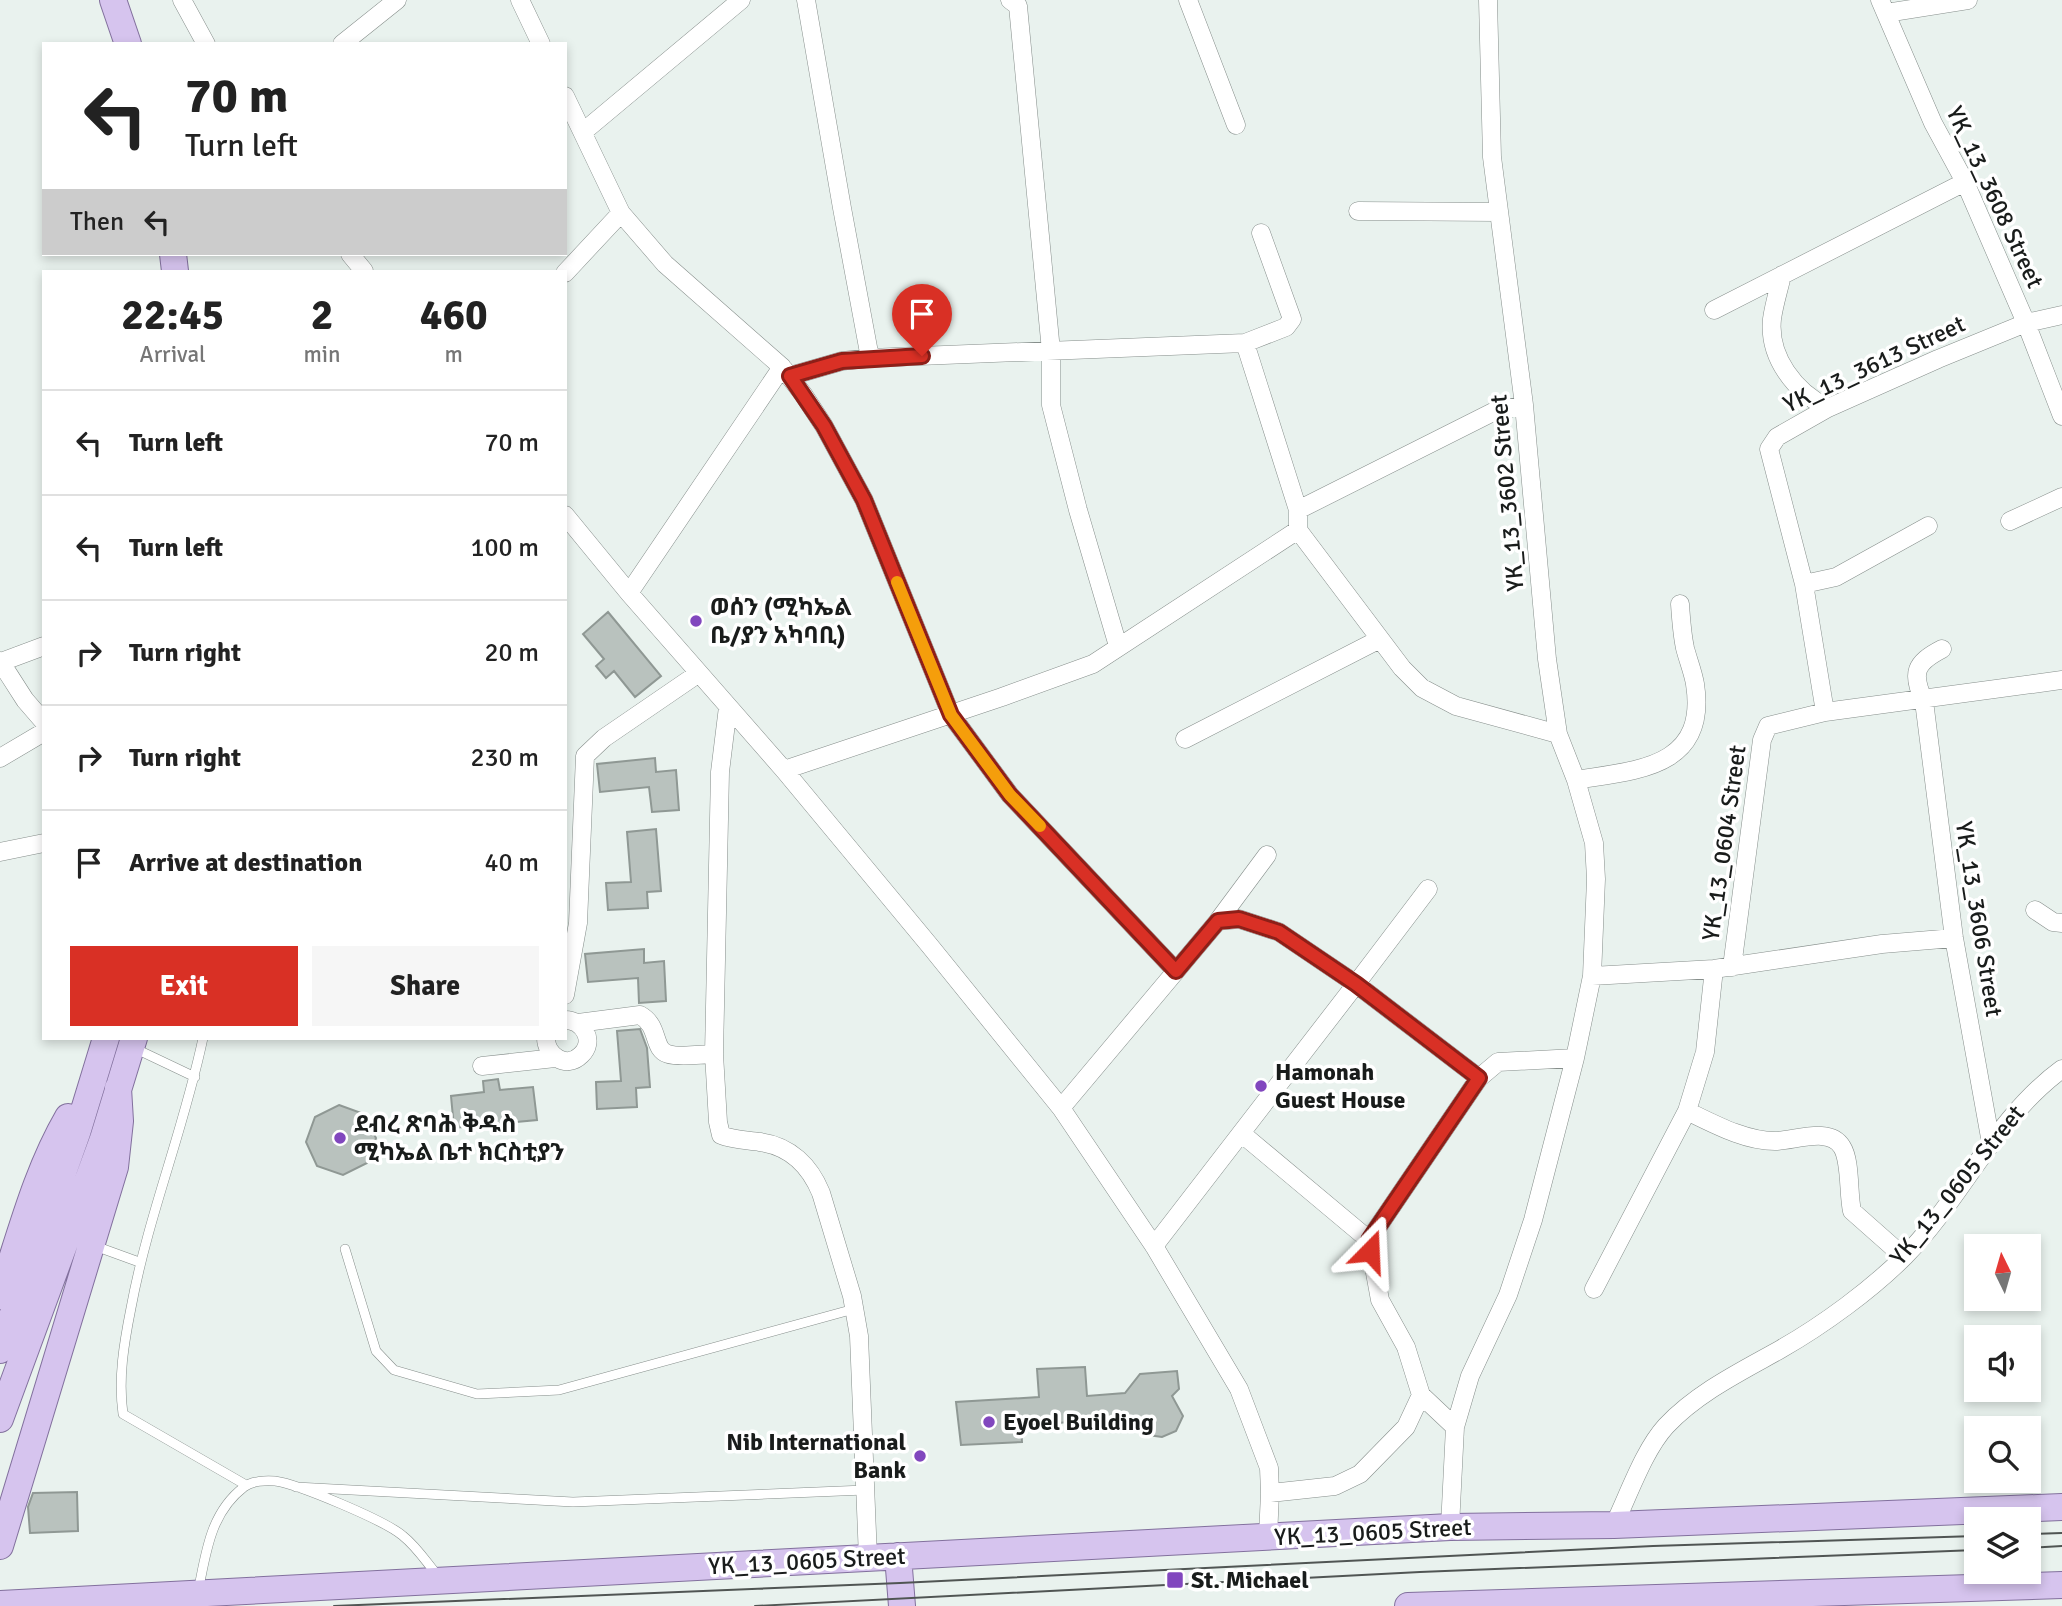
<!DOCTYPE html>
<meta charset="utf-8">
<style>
body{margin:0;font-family:Signika,"Noto Sans Ethiopic",sans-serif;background:#f6f6f6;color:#222;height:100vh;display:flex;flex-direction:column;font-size:26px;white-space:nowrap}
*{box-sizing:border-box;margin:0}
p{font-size:23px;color:#767676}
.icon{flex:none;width:38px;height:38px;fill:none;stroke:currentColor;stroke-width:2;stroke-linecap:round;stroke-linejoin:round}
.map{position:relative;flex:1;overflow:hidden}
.side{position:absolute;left:42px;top:270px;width:525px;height:770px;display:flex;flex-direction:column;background:#fff;border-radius:0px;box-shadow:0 4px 10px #0003}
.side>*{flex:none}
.guide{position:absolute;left:42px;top:42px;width:525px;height:214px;border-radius:0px;box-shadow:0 4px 10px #0003;background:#fff;color:#222;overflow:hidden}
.needle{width:46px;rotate:355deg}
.buttons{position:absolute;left:1964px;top:1234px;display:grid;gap:14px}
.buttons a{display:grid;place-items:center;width:77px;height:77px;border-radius:0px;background:#fff;box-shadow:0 4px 10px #0003;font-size:35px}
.pin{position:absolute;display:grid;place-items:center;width:60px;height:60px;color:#fff;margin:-72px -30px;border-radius:50% 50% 50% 0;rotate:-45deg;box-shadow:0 0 7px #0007}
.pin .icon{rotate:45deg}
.me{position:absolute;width:77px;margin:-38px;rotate:21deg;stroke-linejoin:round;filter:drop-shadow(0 0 5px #0008)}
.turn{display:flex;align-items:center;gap:24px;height:147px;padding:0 28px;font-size:32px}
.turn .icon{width:91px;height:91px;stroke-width:2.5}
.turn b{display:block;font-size:49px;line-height:60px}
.then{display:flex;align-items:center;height:66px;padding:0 28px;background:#0003;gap:14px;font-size:26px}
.eta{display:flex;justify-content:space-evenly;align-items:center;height:119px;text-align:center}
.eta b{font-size:42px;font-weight:800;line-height:49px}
.primary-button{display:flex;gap:14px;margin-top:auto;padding:14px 28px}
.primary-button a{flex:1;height:80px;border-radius:0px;background:#d93025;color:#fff;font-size:28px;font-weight:800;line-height:80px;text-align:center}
.primary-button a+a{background:#f6f6f6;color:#222}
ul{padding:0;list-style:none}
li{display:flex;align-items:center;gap:21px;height:105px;padding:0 28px;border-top:2px solid #e0e0e0}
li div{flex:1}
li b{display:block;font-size:26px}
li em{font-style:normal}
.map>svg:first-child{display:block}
.building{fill:#b9c2be;stroke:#8f9894;stroke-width:2}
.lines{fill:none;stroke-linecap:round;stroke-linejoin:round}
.lane-casing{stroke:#868e8b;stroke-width:10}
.street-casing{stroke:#868e8b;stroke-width:19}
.primary-casing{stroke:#82709d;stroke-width:28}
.lane{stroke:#fff;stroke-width:9}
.street{stroke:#fff;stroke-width:18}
.primary{stroke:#d6c4ee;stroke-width:26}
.tram{stroke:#505553;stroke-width:2}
.route-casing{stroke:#8d1f18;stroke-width:18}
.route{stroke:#d93025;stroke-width:12}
.slow{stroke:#f59e0b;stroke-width:12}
.poi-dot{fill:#8147be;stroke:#fff;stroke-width:2.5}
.labels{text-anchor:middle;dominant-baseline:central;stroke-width:7;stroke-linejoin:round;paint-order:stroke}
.street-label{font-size:24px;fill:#191c1b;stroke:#fff}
.poi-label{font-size:24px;font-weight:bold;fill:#191c1b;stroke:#fff;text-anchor:start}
</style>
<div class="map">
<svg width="2062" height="1606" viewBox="0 0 2062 1606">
<rect width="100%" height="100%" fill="#e9f2ee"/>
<path class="building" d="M608 612 661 676 635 697 614 671 606 678 596 666 604 659 583 634Z
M655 758 656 772 676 770 679 810 652 812 649 787 600 792 597 764Z
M656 829 661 891 647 892 648 908 608 910 606 883 631 882 627 832Z
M644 949V963L664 961 666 1001 639 1003 638 978 588 982 585 954Z
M640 1029 647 1048 650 1087 636 1088 637 1107 597 1109 596 1082 621 1081 617 1031Z
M498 1079 500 1090 533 1087 537 1120 454 1128 451 1096 484 1092 483 1081Z
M339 1105 364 1114 376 1138 367 1163 343 1175 317 1166 306 1142 315 1117Z
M1085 1367 1087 1396 1125 1393 1140 1374 1177 1371 1179 1389 1172 1396 1183 1416 1176 1431 1162 1437 1148 1435 1140 1421 1127 1432 1097 1431 1096 1419 1021 1427 1022 1442 961 1445 956 1402 1039 1397 1037 1369Z
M77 1492 78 1531 30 1533 28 1507 33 1493Z"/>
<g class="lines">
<g class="lane-casing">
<path id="lane" d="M203 1038C184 1129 148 1216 131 1308 124 1343 118 1378 123 1414L246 1485
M134 1048 195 1077
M95 1246 139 1262
M345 1249 376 1351 394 1370 477 1394 559 1390 854 1309
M296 1487 573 1502 865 1490
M198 1592C206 1553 210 1513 244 1487 252 1481 266 1480 275 1481 298 1484 386 1521 403 1536 417 1547 427 1563 438 1576"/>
</g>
<g class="street-casing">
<path id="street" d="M182 0 206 44
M520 0 541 44
M806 0 842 208 870 358
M1010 0 1018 6 1051 351V405L1078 510 1118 646
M1188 0 1236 125
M1880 0 1933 123 1965 182 2026 323 2062 416
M1886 13 1968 0
M342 44 397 0
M565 96 621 213 665 264 782 367 803 394 824 426 864 500 951 715 1010 795 1176 971 1061 1108
M583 132 741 0
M1358 211 1498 212
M350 254 364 271
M565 273 621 213
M1782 275C1779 289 1774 304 1772 319 1768 357 1795 392 1828 408
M1714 310 1965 182
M1245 343 1298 510
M790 376 842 361 870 358 1245 343 1286 327 1292 319 1261 233
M565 515 629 593 784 770 930 946 1061 1108 1154 1246 1239 1389 1269 1468 1270 1493 1268 1537
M2010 521 2062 497
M1298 530V510L1493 412 1524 405
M1804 584 1836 577 1928 526
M629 593 782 367
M1942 649C1915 663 1911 673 1924 701L1954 938 1991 1143
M0 661 25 700 44 722
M1 662 44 646
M728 707 720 772 714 1054 718 1122 721 1135C733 1140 747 1140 760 1142 790 1146 810 1166 821 1193L852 1296 859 1336 868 1558
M1825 712 1804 584 1769 449 1777 437 1828 408 1938 359 2026 323 2062 315
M1185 739 1380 639
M0 758 44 732
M784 770 1002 697 1093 664 1298 530 1402 668 1422 688 1456 706 1558 734
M1576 780C1637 770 1708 768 1695 684 1693 672 1688 660 1685 648 1682 634 1681 619 1680 604
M0 852 44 843
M2035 910 2053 922 2062 923
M1218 921 1267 855
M1732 967 1762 740 1768 726 1825 712 2062 680
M1176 971 1218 921 1239 919 1279 932 1356 984 1428 889
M1592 976 1714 969 1882 944 1954 938
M565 995 578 923 585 756 604 738 699 673
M578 1023 640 1015C660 1026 652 1049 668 1054 681 1058 701 1054 714 1054
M546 1038C546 1055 566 1070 581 1055 596 1041 583 1020 565 1020
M482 1066 555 1058
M1687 1111C1714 1124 1745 1141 1775 1141 1794 1141 1830 1126 1842 1147 1851 1161 1848 1194 1852 1211L1904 1257
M1241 1133 1369 1240
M1154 1246 1356 984 1479 1078 1498 1062 1575 1058
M1594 1289 1687 1111 1705 1052 1714 969
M1455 1427 1421 1395 1406 1347 1380 1300 1369 1240 1479 1078
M1270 1493 1335 1486 1360 1474 1406 1427 1421 1395
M1614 1525C1629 1494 1644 1450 1666 1426 1698 1392 1742 1371 1781 1349 1823 1325 1871 1290 1905 1256 1962 1198 1995 1118 2062 1069
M1450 1527 1455 1427 1470 1376 1508 1295 1533 1220 1575 1058 1592 976 1596 879 1594 843 1576 780 1558 734 1547 659 1524 405 1492 157 1488 0"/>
</g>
<g class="primary-casing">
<path id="primary" d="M113 0 128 44
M173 254 175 271
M0 1296C20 1236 36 1172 68 1117
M0 1350 77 1133 106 1038
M0 1419 103 1139 134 1038
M0 1546 115 1167 120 1121 118 1088
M898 1556 902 1606
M0 1604 1450 1527 1614 1525 2062 1507
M1408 1606 2062 1585"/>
</g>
<use href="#lane" class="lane"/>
<use href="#street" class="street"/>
<use href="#primary" class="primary"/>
<path class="tram" d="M2028 1534 2062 1533
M2028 1548 2062 1546
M334 1606 900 1583 1653 1546 1976 1536
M755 1606 1420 1572 1976 1550"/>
</g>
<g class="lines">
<g class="route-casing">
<path id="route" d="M922 356 842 361 790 376 824 426 864 500 951 715 1010 795 1176 971 1218 921 1239 919 1279 932 1356 984 1479 1078 1369 1240 1370 1251"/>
</g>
<use href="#route" class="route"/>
<path class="slow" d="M897 582 951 715 1010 795 1040 826"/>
</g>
<g class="poi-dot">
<circle cx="696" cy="621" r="7"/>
<circle cx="1261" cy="1086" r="7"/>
<circle cx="340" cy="1138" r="7"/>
<circle cx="989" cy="1422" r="7"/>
<circle cx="920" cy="1456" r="7"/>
<rect x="1166" y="1571" width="18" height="18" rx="3.5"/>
</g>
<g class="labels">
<g class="street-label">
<text transform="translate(1995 197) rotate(65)">YK_13_3608 Street</text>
<text transform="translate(1874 364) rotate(-25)">YK_13_3613 Street</text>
<text transform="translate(1507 493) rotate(-95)">YK_13_3602 Street</text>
<text transform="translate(1724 843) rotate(-82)">YK_13_0604 Street</text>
<text transform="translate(1979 919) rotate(81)">YK_13_3606 Street</text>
<text transform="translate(1957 1185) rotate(-51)">YK_13_0605 Street</text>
<text transform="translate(1373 1532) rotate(-3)">YK_13_0605 Street</text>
<text transform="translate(807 1561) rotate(-3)">YK_13_0605 Street</text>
</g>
<g class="poi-label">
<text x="710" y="607">ወሰን (ሚካኤል<tspan x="710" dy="28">ቤ/ያን አካባቢ)</tspan></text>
<text x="1275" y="1072">Hamonah<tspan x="1275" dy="28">Guest House</tspan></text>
<text x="354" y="1124">ደብረ ጽባሕ ቅዱስ<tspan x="354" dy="28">ሚካኤል ቤተ ክርስቲያን</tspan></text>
<text x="1003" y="1422">Eyoel Building</text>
<text x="906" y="1442" text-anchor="end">Nib International<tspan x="906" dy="28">Bank</tspan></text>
<text x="1191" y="1580">St. Michael</text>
</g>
</g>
</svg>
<div class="buttons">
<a><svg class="needle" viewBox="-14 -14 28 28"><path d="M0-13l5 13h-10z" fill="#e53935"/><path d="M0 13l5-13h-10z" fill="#767676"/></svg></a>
<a><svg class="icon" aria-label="sound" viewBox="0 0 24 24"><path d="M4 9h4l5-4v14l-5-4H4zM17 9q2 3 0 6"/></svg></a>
<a><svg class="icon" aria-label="search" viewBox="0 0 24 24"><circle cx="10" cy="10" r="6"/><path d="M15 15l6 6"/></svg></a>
<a><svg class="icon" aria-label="layers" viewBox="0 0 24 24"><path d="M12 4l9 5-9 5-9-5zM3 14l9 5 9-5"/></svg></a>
</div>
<div class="pin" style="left:922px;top:356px;background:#d93025"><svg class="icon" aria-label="arrive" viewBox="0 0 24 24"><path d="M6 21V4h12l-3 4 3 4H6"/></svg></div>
<svg class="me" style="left:1370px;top:1251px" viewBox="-20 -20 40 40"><path d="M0-17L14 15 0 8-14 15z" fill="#d93025" stroke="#fff" stroke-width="4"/></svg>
<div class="guide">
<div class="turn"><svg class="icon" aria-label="left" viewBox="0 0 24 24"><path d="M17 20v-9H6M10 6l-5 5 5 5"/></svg><div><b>70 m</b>Turn left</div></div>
<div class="then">Then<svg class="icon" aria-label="left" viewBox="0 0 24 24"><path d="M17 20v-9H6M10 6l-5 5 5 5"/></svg></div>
</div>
<section class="side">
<div class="eta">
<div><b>22:45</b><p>Arrival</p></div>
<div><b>2</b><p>min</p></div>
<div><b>460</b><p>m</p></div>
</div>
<ul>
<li><svg class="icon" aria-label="left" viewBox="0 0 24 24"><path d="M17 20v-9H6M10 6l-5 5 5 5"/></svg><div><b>Turn left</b></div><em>70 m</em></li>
<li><svg class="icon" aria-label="left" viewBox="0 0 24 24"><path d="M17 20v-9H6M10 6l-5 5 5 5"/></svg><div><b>Turn left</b></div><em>100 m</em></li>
<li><svg class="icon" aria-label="right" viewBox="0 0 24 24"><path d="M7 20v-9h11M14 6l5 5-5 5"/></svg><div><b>Turn right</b></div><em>20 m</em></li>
<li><svg class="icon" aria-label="right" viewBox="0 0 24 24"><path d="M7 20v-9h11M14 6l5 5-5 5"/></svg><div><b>Turn right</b></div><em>230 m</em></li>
<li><svg class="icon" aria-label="arrive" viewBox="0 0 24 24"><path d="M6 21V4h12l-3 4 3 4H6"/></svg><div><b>Arrive at destination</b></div><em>40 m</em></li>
</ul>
<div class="primary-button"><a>Exit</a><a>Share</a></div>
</section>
</div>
